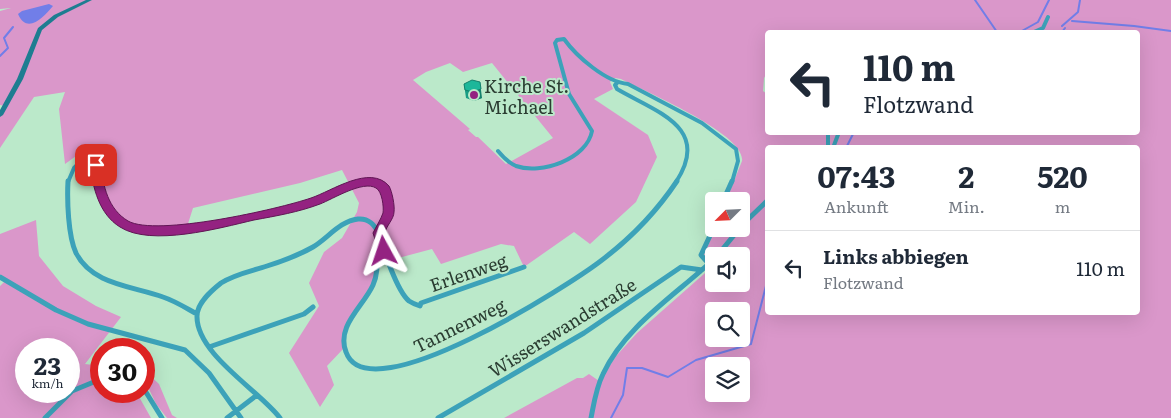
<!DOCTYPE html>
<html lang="de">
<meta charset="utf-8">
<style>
body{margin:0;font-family:Literata,serif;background:#f6f6f7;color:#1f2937;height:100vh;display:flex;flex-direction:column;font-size:19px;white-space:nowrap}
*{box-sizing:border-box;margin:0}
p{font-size:16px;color:#747a83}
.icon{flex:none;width:28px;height:28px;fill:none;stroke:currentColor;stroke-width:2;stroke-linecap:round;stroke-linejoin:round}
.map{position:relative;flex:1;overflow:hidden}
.panel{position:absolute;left:765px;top:145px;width:375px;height:170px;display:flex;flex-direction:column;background:#fff;border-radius:5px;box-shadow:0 5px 20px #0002}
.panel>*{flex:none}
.guide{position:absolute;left:765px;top:30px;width:375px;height:105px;border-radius:5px;box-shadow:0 5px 20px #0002;background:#fff;color:#1f2937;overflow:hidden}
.needle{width:32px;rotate:246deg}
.tools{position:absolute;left:705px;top:192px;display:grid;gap:10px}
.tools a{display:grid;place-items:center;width:45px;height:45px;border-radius:5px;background:#fff;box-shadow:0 5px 20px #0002;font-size:25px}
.speed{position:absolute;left:15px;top:338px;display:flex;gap:10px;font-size:25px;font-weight:700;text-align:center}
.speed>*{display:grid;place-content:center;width:65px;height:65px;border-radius:50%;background:#fff;box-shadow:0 5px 20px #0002;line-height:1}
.speed small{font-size:12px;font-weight:400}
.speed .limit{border:8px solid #d22;background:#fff;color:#111}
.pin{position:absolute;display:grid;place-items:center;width:42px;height:42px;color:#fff;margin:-21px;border-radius:10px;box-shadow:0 2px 8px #0006}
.me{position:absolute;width:55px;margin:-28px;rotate:355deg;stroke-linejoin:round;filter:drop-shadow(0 0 4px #0008)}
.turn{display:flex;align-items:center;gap:18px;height:105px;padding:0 15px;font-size:22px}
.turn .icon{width:65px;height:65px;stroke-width:2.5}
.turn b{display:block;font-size:35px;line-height:42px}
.eta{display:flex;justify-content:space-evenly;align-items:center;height:85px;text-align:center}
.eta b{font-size:30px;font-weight:700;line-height:35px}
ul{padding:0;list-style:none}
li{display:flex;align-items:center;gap:15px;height:75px;padding:0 15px;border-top:1px solid #e0e1e3}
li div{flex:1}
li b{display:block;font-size:19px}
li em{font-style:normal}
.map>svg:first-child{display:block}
.green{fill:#da97ca;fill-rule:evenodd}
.water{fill:#717ee8}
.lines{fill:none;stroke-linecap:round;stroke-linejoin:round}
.stream{stroke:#717ee8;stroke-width:2}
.street-far1{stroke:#3ca2b9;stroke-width:4}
.street{stroke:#3ca2b9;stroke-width:5}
.secondary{fill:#1d7d91;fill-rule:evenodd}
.wall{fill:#189d84}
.shaded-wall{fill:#14806c}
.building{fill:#1cb79a;stroke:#14806c}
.route{fill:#942281;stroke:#601654}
.poi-dot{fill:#942281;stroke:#bbe9ca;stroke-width:2}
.labels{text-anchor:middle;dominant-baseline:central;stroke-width:4;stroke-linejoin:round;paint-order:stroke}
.poi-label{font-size:18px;fill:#2b3d32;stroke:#bbe9ca;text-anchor:start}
.street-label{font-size:18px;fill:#2b3d32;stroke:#bbe9ca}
</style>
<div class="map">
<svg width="1171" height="418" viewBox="0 0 1171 418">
<rect width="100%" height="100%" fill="#bbe9ca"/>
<path class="green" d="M0 0H1171V418H504L577 378H583L589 374 599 381 617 355 637 333 713 266 704 255 715 229H741V201H726L742 161C746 134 644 91 621 79L615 78 610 82 613 89 594 99 648 135 657 157 636 202 590 244 574 232 524 267 514 246 501 244 441 264 432 249 387 261 378 269 375 283 345 328 344 348 327 366 334 385 320 407 289 353 319 306 309 283 324 252 342 238 357 212 359 203 342 170 300 183 193 208 186 230C150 230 119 234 101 196 97 188 97 174 96 165L97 164 96 153 97 148 94 146 83 151 65 164 59 109 65 92 34 97 0 148V115L5 106 0 105V11L11 8 0 9ZM768 32H1138V132H768L767 94 763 91 764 78 767 73ZM450 63 463 72 492 63 553 138 506 164 478 137H476L468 130 470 129 413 80 426 72ZM768 148H1138V312H768ZM714 256H741V284H714ZM714 311H741V339H714ZM714 366H741V394H714Z
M36 220 39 256 63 286 96 306 121 317 85 364 101 366V391H143L138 395 151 418H0V286L5 281 0 277V234ZM26 349H69V391H26Z
M144 370 159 384 172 415 177 418H167L156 404 149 389 144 391Z"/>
<path class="water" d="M49 4 53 6C44 17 27 35 18 14L22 11Z"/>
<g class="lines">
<path class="stream" d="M975 0 997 32
M1072 21 1134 26 1171 31
M1062 26 1078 12 1080 0
M1020 32 1038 22 1049 0
M1062 32 1065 28
M0 56 8 48 4 38 13 27
M846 148 854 132
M611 418 623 395 627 368H642L668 377 696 360 751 344 768 278"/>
<path class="street-far1" d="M1034 32 1043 28 1048 17
M617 83 615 85 617 89C656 112 712 127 676 182
M828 132V148
M833 148 839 132
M498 151C503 157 509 163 516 166 541 175 587 159 592 131L569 94 555 43 557 40 564 39C577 57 606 82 628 84L702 123 736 149 738 161 732 182
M68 182 74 168 85 157 94 161 97 182"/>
<path class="street" d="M68 181C67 200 68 236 76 253 92 285 133 286 163 297 175 301 186 308 197 314
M97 181C99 196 111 217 125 225 153 241 222 223 253 216 268 213 284 211 298 207 325 198 350 181 378 183 394 199 388 215 379 233 383 249 397 291 409 301 412 303 417 305 420 306L421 303 524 267
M723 201 732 181
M741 226 768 200
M717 256 739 229
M709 264 701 255 714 227
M0 277 56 310 88 324 185 350 209 373 241 418
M209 347 304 314 313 307
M144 389 162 418
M45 418 72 391 101 379
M227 418 257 395
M280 418C260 391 196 354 197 316 197 303 211 291 221 283 235 274 252 271 267 266 283 261 299 255 313 247 328 238 340 221 358 219 369 218 374 225 379 233 374 250 381 267 373 285 363 307 336 326 346 352 368 415 571 284 602 260 631 238 657 211 677 181
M438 418 584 333 681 267 702 270
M591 418C594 403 596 388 603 374 625 326 677 294 714 259"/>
<path class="secondary" d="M86 0H92L58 17 42 30 23 79 3 115 0 117V110L17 79 38 28 54 15Z"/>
</g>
<path class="wall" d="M464 84 482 98 474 101 466 98Z"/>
<path class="shaded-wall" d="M480 82 482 98 474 101 473 92Z"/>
<path class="building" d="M472 80 480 82 481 89 473 92 465 90 464 84Z"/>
<path class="route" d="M96 161 101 165C103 186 108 209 128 221 156 237 279 209 311 198 332 191 370 164 389 186 392 191 395 206 394 212 394 219 386 226 385 233 384 238 388 246 390 251L388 255H380L373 233C376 227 381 219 383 213 384 207 382 191 376 188 363 180 333 199 320 204 299 212 276 216 254 220 220 228 151 247 120 227 99 214 93 188 90 165Z"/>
<circle class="poi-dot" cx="474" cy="95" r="5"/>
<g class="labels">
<g class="poi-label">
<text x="484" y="85">Kirche St.<tspan x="484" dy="21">Michael</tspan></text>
</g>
<g class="street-label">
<text transform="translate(468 272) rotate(-19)">Erlenweg</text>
<text transform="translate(459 325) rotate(-26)">Tannenweg</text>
<text transform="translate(562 327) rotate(-32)">Wisserswandstraße</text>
</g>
</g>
</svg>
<div class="tools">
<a><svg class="needle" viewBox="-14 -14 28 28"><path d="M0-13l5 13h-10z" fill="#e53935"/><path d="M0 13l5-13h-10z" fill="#747a83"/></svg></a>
<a><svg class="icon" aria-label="sound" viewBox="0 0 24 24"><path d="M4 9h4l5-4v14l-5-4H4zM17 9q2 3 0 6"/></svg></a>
<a><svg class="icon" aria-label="search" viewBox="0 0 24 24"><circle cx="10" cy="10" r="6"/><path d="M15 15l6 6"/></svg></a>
<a><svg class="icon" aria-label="layers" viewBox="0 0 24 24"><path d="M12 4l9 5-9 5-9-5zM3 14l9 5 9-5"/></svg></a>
</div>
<div class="speed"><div>23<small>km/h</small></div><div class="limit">30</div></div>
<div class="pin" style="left:96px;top:165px;background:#d93025"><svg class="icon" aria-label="arrive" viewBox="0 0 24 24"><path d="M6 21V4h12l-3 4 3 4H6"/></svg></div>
<svg class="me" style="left:384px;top:251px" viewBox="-20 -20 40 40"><path d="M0-17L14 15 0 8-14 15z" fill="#942281" stroke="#fff" stroke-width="4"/></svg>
<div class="guide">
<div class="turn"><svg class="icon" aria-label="left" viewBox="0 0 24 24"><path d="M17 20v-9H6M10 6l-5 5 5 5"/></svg><div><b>110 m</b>Flotzwand</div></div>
</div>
<section class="panel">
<div class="eta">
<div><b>07:43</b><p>Ankunft</p></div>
<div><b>2</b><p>Min.</p></div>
<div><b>520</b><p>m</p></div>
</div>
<ul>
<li><svg class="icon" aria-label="left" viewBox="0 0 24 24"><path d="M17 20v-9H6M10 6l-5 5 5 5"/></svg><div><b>Links abbiegen</b><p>Flotzwand</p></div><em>110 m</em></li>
</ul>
</section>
</div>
